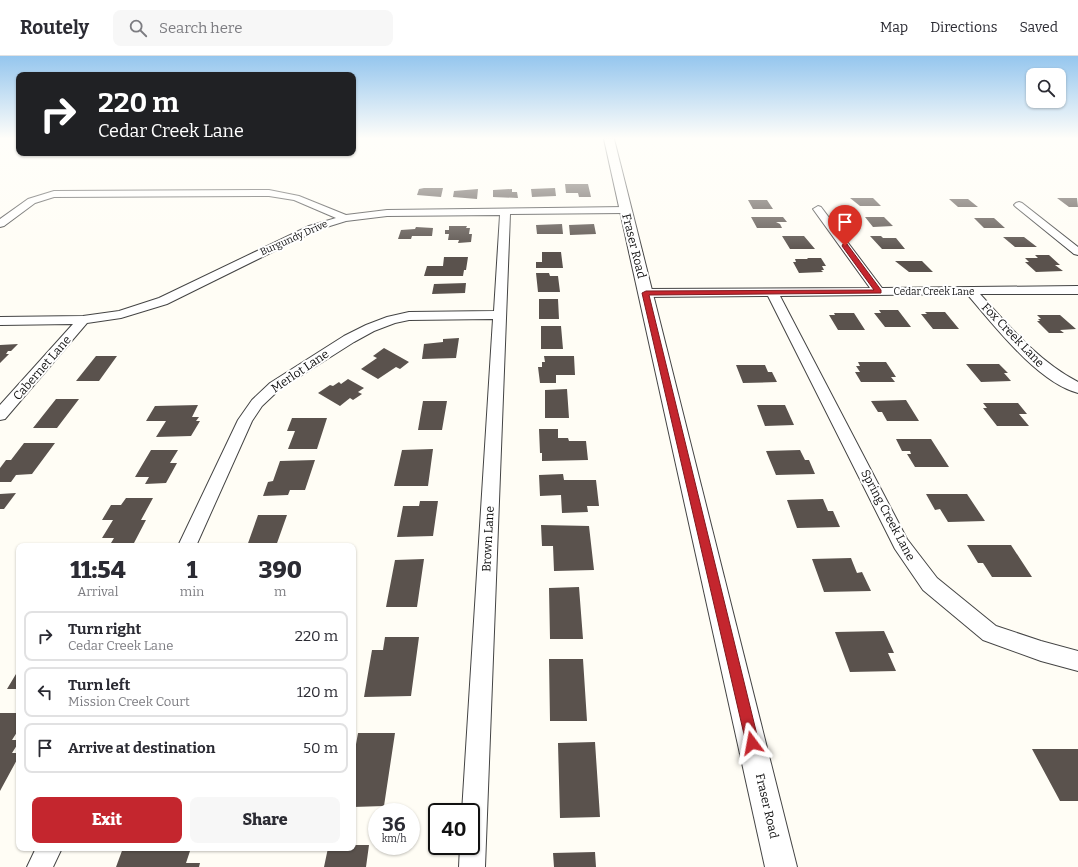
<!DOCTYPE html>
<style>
body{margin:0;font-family:Bitter,serif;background:#f7f7f7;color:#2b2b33;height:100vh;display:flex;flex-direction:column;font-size:15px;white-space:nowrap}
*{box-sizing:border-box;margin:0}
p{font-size:13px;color:#7c7c81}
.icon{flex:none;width:22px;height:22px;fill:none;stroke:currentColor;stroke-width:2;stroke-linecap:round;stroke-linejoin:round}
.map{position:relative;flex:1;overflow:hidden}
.sheet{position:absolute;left:16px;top:487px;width:340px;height:308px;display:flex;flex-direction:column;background:#fff;border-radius:8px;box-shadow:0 1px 3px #0004}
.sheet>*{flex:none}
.guide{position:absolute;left:16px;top:16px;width:340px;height:84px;border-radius:8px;box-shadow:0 1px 3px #0004;background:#202124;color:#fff;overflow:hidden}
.buttons{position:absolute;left:1026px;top:12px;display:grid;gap:8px}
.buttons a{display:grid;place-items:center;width:40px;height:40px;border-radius:8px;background:#fff;box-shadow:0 1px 3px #0004;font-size:20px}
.speed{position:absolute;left:368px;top:747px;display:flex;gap:8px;font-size:20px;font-weight:700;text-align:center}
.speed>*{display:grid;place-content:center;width:52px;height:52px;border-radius:50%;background:#fff;box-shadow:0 1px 3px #0004;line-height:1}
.speed small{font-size:10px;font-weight:400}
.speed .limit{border:2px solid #111;border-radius:6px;background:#fff;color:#111}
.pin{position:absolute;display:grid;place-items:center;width:34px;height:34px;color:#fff;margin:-41px -17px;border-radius:50% 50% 50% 0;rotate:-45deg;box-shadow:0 0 4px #0007}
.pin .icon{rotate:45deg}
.me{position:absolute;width:44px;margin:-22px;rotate:347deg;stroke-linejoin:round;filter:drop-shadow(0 0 3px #0008)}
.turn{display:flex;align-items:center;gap:14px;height:84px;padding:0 16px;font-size:18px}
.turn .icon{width:52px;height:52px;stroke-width:2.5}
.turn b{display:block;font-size:28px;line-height:34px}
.eta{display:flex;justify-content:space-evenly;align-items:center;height:68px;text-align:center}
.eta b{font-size:24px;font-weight:800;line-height:28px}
.primary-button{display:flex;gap:8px;margin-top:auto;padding:8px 16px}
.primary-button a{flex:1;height:46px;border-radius:8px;background:#c4262e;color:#fff;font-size:16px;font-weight:800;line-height:46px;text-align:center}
.primary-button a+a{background:#f7f7f7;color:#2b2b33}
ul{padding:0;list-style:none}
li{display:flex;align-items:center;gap:12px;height:50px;margin:0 8px 6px;padding:0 8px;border:2px solid #e1e1e2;border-radius:8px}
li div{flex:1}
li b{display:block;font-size:15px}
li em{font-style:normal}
header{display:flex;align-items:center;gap:24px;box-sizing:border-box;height:56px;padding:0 20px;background:#fff;border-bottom:1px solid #e1e1e2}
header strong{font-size:19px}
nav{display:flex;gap:22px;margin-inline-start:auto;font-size:14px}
.search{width:280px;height:36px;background:#f7f7f7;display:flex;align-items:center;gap:10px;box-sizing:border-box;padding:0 14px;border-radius:8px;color:#7c7c81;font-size:15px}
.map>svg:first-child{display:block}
.building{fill:#5a524d}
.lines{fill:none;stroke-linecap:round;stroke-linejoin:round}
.service-casing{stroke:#444;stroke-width:2}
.minor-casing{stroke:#444;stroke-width:2}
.tertiary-casing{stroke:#444;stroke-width:2}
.service{fill:#fff;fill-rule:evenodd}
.minor{fill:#fff;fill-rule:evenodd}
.tertiary{fill:#fff;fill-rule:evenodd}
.route{fill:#c4262e;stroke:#7f191e}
.labels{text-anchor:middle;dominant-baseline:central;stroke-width:4;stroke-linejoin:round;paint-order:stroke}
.far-street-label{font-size:10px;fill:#111;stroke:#fff}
.street-label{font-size:12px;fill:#111;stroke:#fff}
</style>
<header>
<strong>Routely</strong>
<div class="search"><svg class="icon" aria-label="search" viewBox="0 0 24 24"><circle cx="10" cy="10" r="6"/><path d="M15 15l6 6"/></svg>Search here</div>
<nav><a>Map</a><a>Directions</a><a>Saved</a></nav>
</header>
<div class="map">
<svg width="1078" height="811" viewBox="0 0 1078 811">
<rect width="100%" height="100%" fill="#fffdf5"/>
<path class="building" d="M565 128H588L591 141H579L578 137H566Z
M424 132H443L441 141 417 139 419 133Z
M555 132 556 140 532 141 531 133Z
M478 133 477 143 453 141 454 135Z
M512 133V136H517L518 142 493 141V134Z
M850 142H873L881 150H860Z
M1057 142H1077L1078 151H1069Z
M949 143H968L978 151H958Z
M748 144H767L773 153H753Z
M751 161H783L787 166H776L780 168 782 172H757Z
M865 161H884L893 170 873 171Z
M974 162H994L1005 172H984Z
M562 168 563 178H537L536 169Z
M594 168 596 178 570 179 569 169Z
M449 170H467L466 172H470L469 178H472L471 186 458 187 459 184H448L449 178H445V174H449Z
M416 171 433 172 432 180H412L411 183H398L401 174 415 173Z
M782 180H804L815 193H790Z
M870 180H881L883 182H896L905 193H882Z
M1003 181H1024L1037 191H1015Z
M542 196H561L563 212H536V206H542Z
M1035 199H1049L1060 209H1055L1063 215 1036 216 1025 206H1029L1025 202H1038Z
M444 201H468L466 214H464L463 220H424L427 210H443Z
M807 202H821L826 210H822L824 214H821L823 216 799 217 793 206H796L795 203H808Z
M895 205H922L933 216H909Z
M536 217H549L550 220H558L560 236H538Z
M466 227 465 237 432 238 434 228Z
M539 243H558L559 263H539Z
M879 254H898L911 271H885L874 257H881Z
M925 256H945L959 273H933L921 258H927Z
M834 257H854L865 274H838L829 259H835Z
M1037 259H1060L1076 273 1060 274 1064 277H1049L1037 265H1040L1038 263H1041Z
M541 270H561L563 293H541Z
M459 282 456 302 422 303 424 288 443 286V283Z
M18 288 11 295H8L6 298H9L0 307V289Z
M384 292 409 306 400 313 396 311 378 323 361 313 377 302 373 300Z
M96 300H117L99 325H76Z
M544 300H574L575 319H556V327H540L538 311H542V306H545Z
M858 306H886L896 321H891L895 326H861L855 316H860L856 310H860Z
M966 308H999L1008 317H1004L1011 325 981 326Z
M736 309H765L768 316H772L777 326 743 327Z
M348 323 364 332 358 336 362 338 353 344 350 342 340 350 318 337 330 329 333 330 339 326 341 328Z
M567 333 569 362H545V334Z
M56 343H79L57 372H33Z
M906 344 919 365H887L882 356H878L871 345Z
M423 345H447L442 374H418Z
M983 347H1018L1027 358H1019L1029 370H997L983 352H987Z
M198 349 192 361H199L196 365H200L191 380 156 381 166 365H146L155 350Z
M757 349H785L794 369 765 370Z
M292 362H327L317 393H288L295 375H287Z
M539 373H558V382H568L569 385H586L588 404 542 405V397H540Z
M896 383H931L949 411H915L907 398H911L910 395H902Z
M24 387H55L32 418 16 419 11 426H0V412L6 404H11Z
M433 393 428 430H394L402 394Z
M151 394H178L170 407H177L166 427 145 428 149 421H135Z
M800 394 805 404H809L815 418 776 419 766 395Z
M315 404 305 434H290L288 439 263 440 268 426 273 425 280 405Z
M563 418 564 424H596L599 450H587L588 456 562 457 561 439 540 440 539 419Z
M16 437 4 453H0V438Z
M926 438H967L985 465 948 466 940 453 935 454Z
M126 442H153L141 464H146L134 487H111L114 482H102L113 464H102L111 449H121Z
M823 443 828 455H833L840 471 797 472 787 444Z
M420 445H438L433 480 397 481 403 450H419Z
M258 459H287L276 490H247Z
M541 469 589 470 594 514 554 515 553 490H542Z
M967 489H1011L1032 521H992L983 507H978Z
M851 502 857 517 862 516 871 535 824 536 812 503Z
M424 503 417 551H386L395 504Z
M579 531 583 583H550L549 532Z
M884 575 894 597H888L896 615 850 616 835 576Z
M385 581H419L411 640 364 641 372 594H383Z
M549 603H583L587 665H550Z
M19 613V633H7Z
M0 657H19V673L12 684H19V686L12 697H19V700L0 735Z
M358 677H395L384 750 353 751V705Z
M595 686 600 761 560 762 558 687Z
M1032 693H1078V745H1060Z
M353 789H369L366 811H324L328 792H353Z
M123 792H191L186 807H200L199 811H116Z
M595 796 596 811H554L553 797Z"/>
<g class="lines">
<g class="service-casing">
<path id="service" d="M31 97H125L123 98 32 99 30 98Z"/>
</g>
<g class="minor-casing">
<path id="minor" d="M269 134 299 140 346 159 387 154 625 151 630 154 625 157 510 158 485 811H459L460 790H471V756H462L493 263 409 264 395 267 374 275 354 286 280 333 262 350 252 365 196 490H178L238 364 252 344 270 327 344 280 366 269 387 261 409 256 494 255 500 159 387 160 346 165 317 174 167 248 121 262 87 267 5 363 0 364V349L73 268 0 269V261L83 260 119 255 159 242 309 170 336 162 294 144 269 140 54 141 35 147 4 170 0 171V163L28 143 54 135Z
M1019 146 1022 147 1078 191V199L1074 198 1016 151 1014 149 1016 147Z
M818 150 821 151 882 232 1078 230V238H980C1010 271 1038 305 1078 326V337C1037 326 994 269 967 238L780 240 907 483 937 522 996 570 1041 585 1078 595V615L1041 605 983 584 923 534 895 493 768 240 645 241 641 240 639 237 641 234 645 233 870 232 813 153Z
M36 792H62L53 811H27Z"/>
</g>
<g class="tertiary-casing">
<path id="tertiary" d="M604 83H614L797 811H765Z"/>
</g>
<use href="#service" class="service"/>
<use href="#minor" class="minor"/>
<use href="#tertiary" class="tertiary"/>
</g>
<linearGradient id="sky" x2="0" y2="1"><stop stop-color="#95c6ee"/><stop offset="0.42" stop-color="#fffefa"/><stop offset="1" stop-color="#fffefa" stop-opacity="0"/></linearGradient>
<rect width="1078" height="196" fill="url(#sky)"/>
<path class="route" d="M843 188H847L881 234V237L649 239 759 687 757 692 752 694 747 692 746 687 642 237 646 235 874 234 842 190Z"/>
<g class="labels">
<g class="far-street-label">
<text transform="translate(294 182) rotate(-24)">Burgundy Drive</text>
<text x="934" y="236">Cedar Creek Lane</text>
</g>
<g class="street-label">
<text transform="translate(634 190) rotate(76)">Fraser Road</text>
<text transform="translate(1013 279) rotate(46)">Fox Creek Lane</text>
<text transform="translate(42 312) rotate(-49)">Cabernet Lane</text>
<text transform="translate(300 315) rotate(-34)">Merlot Lane</text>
<text transform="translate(888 459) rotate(62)">Spring Creek Lane</text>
<text transform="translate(488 483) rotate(-87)">Brown Lane</text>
<text transform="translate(767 750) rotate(77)">Fraser Road</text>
</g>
</g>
</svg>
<div class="buttons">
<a><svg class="icon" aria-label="search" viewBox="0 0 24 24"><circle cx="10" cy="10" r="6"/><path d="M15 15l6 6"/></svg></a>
</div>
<div class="speed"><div>36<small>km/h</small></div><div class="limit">40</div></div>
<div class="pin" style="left:845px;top:190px;background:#d93025"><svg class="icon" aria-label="arrive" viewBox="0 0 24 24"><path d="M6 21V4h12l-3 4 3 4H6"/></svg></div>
<svg class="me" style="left:752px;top:687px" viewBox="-20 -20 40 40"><path d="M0-17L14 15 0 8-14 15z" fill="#c4262e" stroke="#fff" stroke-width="4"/></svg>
<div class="guide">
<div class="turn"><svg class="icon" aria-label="right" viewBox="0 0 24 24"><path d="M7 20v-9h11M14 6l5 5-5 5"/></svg><div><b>220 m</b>Cedar Creek Lane</div></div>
</div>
<section class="sheet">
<div class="eta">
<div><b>11:54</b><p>Arrival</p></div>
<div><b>1</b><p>min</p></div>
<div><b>390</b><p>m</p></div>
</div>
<ul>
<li><svg class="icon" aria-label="right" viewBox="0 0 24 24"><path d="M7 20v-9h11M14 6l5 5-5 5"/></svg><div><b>Turn right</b><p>Cedar Creek Lane</p></div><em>220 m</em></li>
<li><svg class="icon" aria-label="left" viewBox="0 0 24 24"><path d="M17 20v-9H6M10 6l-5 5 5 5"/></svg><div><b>Turn left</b><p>Mission Creek Court</p></div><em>120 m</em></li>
<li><svg class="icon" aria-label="arrive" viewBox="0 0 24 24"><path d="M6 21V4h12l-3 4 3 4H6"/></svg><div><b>Arrive at destination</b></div><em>50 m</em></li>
</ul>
<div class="primary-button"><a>Exit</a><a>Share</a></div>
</section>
</div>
